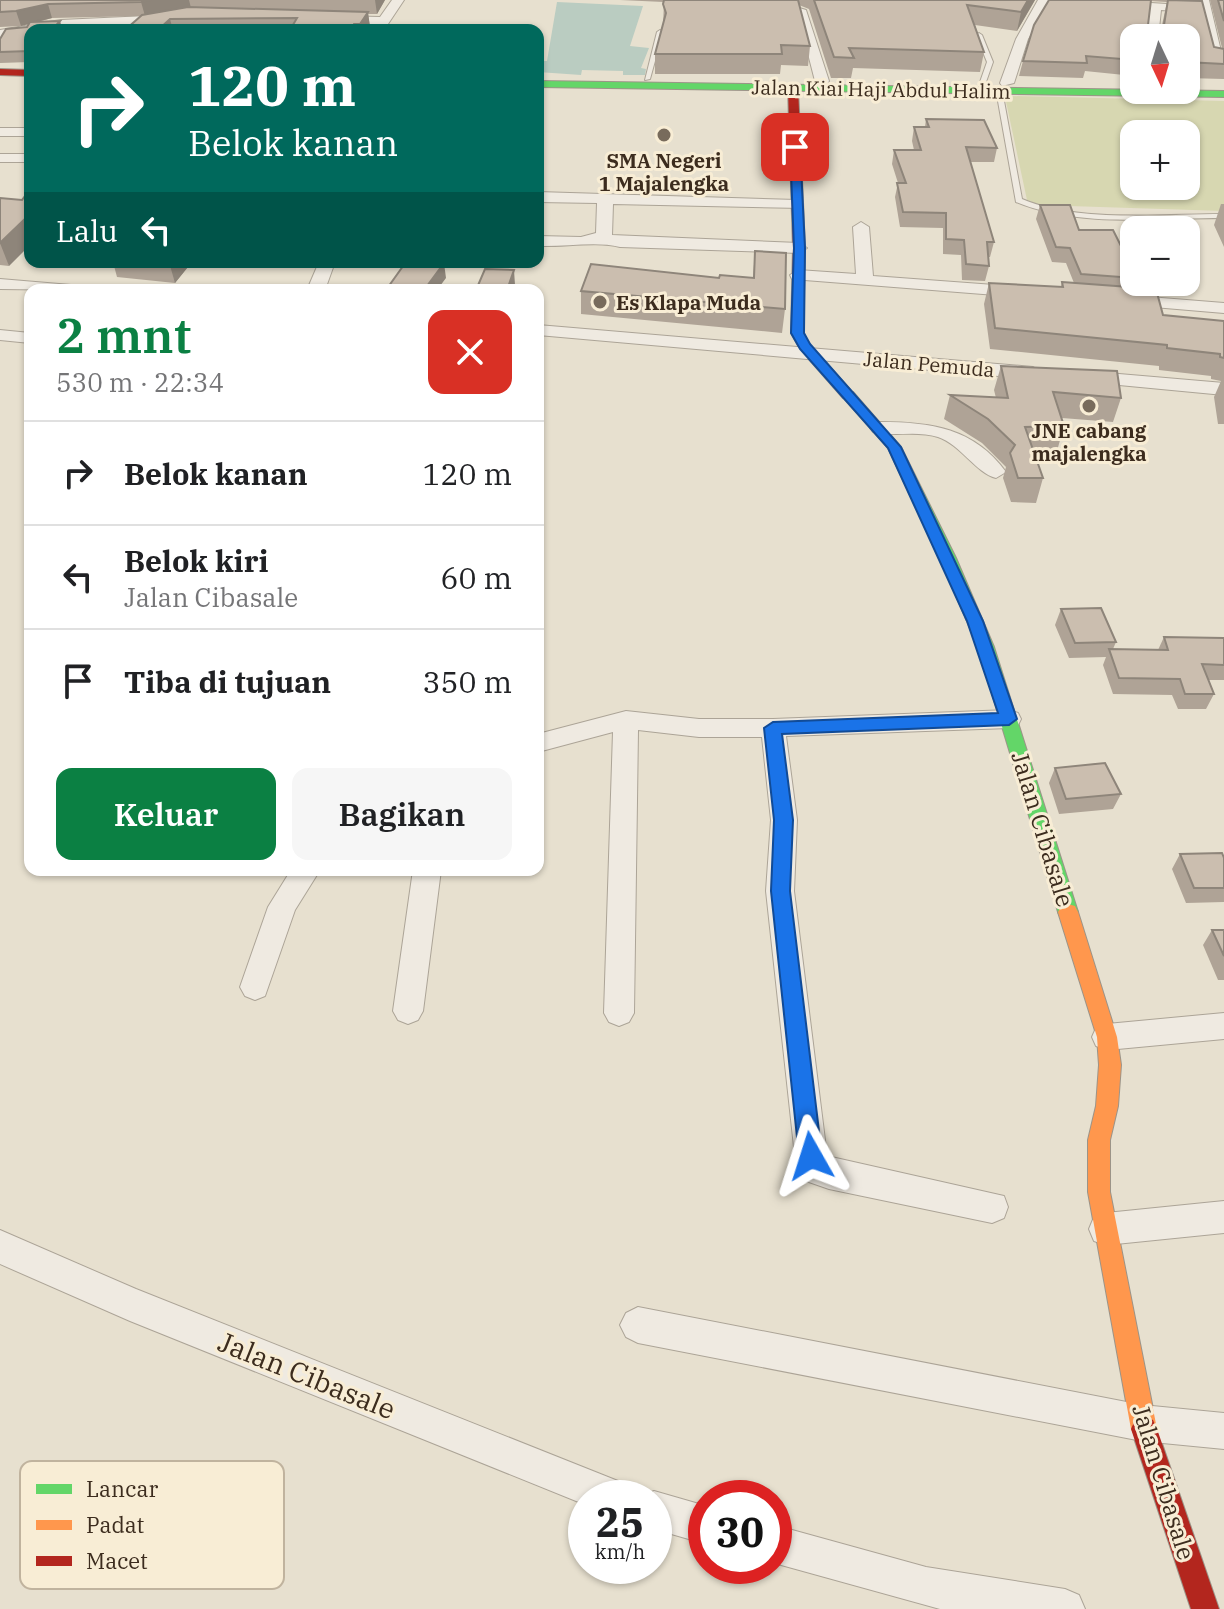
<!DOCTYPE html>
<html lang="id">
<meta charset="utf-8">
<style>
body{margin:0;font-family:"IBM Plex Serif",serif;background:#f6f6f6;color:#202124;height:100vh;display:flex;flex-direction:column;font-size:30px;white-space:nowrap}
*{box-sizing:border-box;margin:0}
p{font-size:26px;color:#757577}
.icon{flex:none;width:44px;height:44px;fill:none;stroke:currentColor;stroke-width:2;stroke-linecap:round;stroke-linejoin:round}
.map{position:relative;flex:1;overflow:hidden}
.side{position:absolute;left:24px;top:284px;width:520px;height:592px;display:flex;flex-direction:column;background:#fff;border-radius:16px;box-shadow:0 2px 6px #0004}
.side>*{flex:none}
.top-card{position:absolute;left:24px;top:24px;width:520px;height:244px;border-radius:16px;box-shadow:0 2px 6px #0004;background:#00695c;color:#fff;overflow:hidden}
.needle{width:52px;rotate:176deg}
.controls{position:absolute;left:1120px;top:24px;display:grid;gap:16px}
.controls a{display:grid;place-items:center;width:80px;height:80px;border-radius:16px;background:#fff;box-shadow:0 2px 6px #0004;font-size:40px}
.speed{position:absolute;left:568px;top:1480px;display:flex;gap:16px;font-size:40px;font-weight:700;text-align:center}
.speed>*{display:grid;place-content:center;width:104px;height:104px;border-radius:50%;background:#fff;box-shadow:0 2px 6px #0004;line-height:1}
.speed small{font-size:20px;font-weight:400}
.speed .limit{border:12px solid #d22;background:#fff;color:#111}
.pin{position:absolute;display:grid;place-items:center;width:68px;height:68px;color:#fff;margin:-34px;border-radius:16px;box-shadow:0 4px 12px #0006}
.me{position:absolute;width:88px;margin:-44px;rotate:354deg;stroke-linejoin:round;filter:drop-shadow(0 0 6px #0008)}
.turn{display:flex;align-items:center;gap:28px;height:168px;padding:0 32px;font-size:36px}
.turn .icon{width:104px;height:104px;stroke-width:2.5}
.turn b{display:block;font-size:56px;line-height:68px}
.then{display:flex;align-items:center;height:76px;padding:0 32px;background:#0003;gap:16px;font-size:30px}
.round{display:grid;place-items:center;flex:none;width:84px;height:84px;border-radius:16px;background:#f6f6f6}
.head{display:flex;align-items:center;justify-content:space-between;height:136px;padding:0 32px}
h1{font-size:48px;font-weight:600;line-height:60px;color:#0b8043}
.primary-button{display:flex;gap:16px;margin-top:auto;padding:16px 32px}
.primary-button a{flex:1;height:92px;border-radius:16px;background:#0b8043;color:#fff;font-size:32px;font-weight:600;line-height:92px;text-align:center}
.primary-button a+a{background:#f6f6f6;color:#202124}
ul{padding:0;list-style:none}
li{display:flex;align-items:center;gap:24px;height:104px;padding:0 32px;border-top:2px solid #e0e0e0}
li div{flex:1}
li b{display:block;font-size:30px}
li em{font-style:normal}
.map>svg:first-child{display:block}
.green{fill:#d7d7b1;fill-rule:evenodd}
.water{fill:#baccc1}
.lines{fill:none;stroke-linecap:round;stroke-linejoin:round}
.lane-casing{stroke:#aca497;stroke-width:2}
.street-casing{stroke:#aca497;stroke-width:2}
.fast-casing{stroke:#9c9488;stroke-width:2}
.slow-casing{stroke:#9c9488;stroke-width:2}
.jam-casing{stroke:#9c9488;stroke-width:2}
.lane{fill:#efeae1;fill-rule:evenodd}
.street{fill:#efeae1;fill-rule:evenodd}
.fast{fill:#63d668;fill-rule:evenodd}
.slow{fill:#ff974d;fill-rule:evenodd}
.jam{fill:#b3261e;fill-rule:evenodd}
.wall{fill:#afa396;fill-rule:evenodd}
.shaded-wall{fill:#8e857a}
.building{fill:#cbbeaf;stroke:#8e857a;stroke-width:2}
.route{fill:#1a73e8;stroke:#114b97;stroke-width:2}
.poi-dot{fill:#786b5c;stroke:#f8edd5;stroke-width:3}
.labels{text-anchor:middle;dominant-baseline:central;stroke-width:6;stroke-linejoin:round;paint-order:stroke}
.far-street-label{font-size:20px;fill:#3c2c1e;stroke:#f8edd5}
.far-poi-label{font-size:20px;font-weight:bold;fill:#3c2c1e;stroke:#f8edd5}
.street-label{font-size:24px;fill:#3c2c1e;stroke:#f8edd5}
.near-street-label{font-size:28px;fill:#3c2c1e;stroke:#f8edd5}
.key{fill:#f8edd5;stroke:#c0b39e;stroke-width:2}
.key-label{font-size:22px;fill:#3c2c1e}
</style>
<div class="map">
<svg width="1224" height="1609" viewBox="0 0 1224 1609">
<rect width="100%" height="100%" fill="#e7e0cf"/>
<path class="green" d="M1012 96 1224 101V211L1038 205 1027 200 1005 97ZM1134 134H1186V186H1134Z"/>
<path class="water" d="M557 2 643 6 630 46 649 48 641 68 646 69 645 75H623V71L582 70 581 75 538 72V61H547Z"/>
<g class="lines">
<g class="lane-casing">
<path id="lane" d="M660 30 663 32 650 79 645 80 657 32Z
M979 33 982 35 993 62 986 82 983 84 980 82 987 62 976 35Z
M999 88 1002 90 1022 199C1079 223 1162 214 1224 214V218C1158 218 1078 228 1016 202L996 90Z"/>
</g>
<g class="street-casing">
<path id="street" d="M392 0H404L384 30H372L375 25 335 24 329 20 335 16 380 17Z
M1038 0H1050L1028 39 1014 83 1002 86 1000 83 1016 39Z
M1197 0H1209L1224 64 1212 61 1200 13 1161 10 1158 38H1146L1151 3 1198 6Z
M796 7 806 10 829 81 827 84 815 81Z
M168 15 172 16V22L30 30V33L0 38V30L61 20Z
M0 128H30V136H0Z
M0 154H30V162H0Z
M538 192 797 200 803 202V208L613 204 612 235 799 243 807 248 799 253 620 247C596 241 565 247 538 246V236L581 237 596 233 597 203 538 202Z
M861 222 869 227 873 276 1021 287 1030 292 1021 297 792 279 790 275 798 270 856 274 853 227Z
M319 262H335L325 290H307Z
M0 279 71 285 80 290 0 289Z
M1124 295 1224 303V313L1118 304 1115 300 1118 296Z
M538 325 1033 367 1042 373 1033 379 538 335Z
M0 330 30 333V343L0 340Z
M1084 371 1224 383V395L1077 381 1075 377Z
M880 422C931 422 974 428 1006 472L996 478C976 473 961 445 938 437 917 430 894 437 873 432L870 428Z
M1009 710 1018 713 1021 719 1018 725 1009 728 786 736 797 820 794 891 827 1156 1004 1196 1008 1207 1004 1218 992 1223 829 1189 806 1181 795 1156 766 891 771 820 762 737H699L638 730 634 1013 629 1022 619 1026 609 1022 604 1013 613 732 538 752V734L626 711 699 719H773Z
M291 870H320L295 910 265 996 255 1000 245 996 240 987 268 907Z
M413 870H441L423 1011 418 1020 408 1024 398 1020 393 1011Z
M1224 1013V1039L1107 1050 1096 1046 1092 1037 1096 1028 1107 1024Z
M1224 1201V1233L1106 1245 1094 1241 1089 1229 1094 1217 1106 1213Z
M0 1230 136 1289 628 1485 634 1498H586V1505L130 1321 0 1264Z
M638 1307 1142 1405 1224 1413V1449L1142 1441 638 1343 626 1337 620 1325 626 1313Z
M654 1491 706 1506V1544L654 1529V1498H640Z
M774 1525 926 1567 1065 1589 1079 1595 1085 1609H940L774 1563Z"/>
</g>
<g class="fast-casing">
<path id="fast" d="M538 81 1224 91V97L538 87Z
M848 391 853 392 901 447 956 558 994 647 1078 912 1075 918 1068 920 1061 918 1058 912 978 647 940 558 888 448 841 395Z"/>
</g>
<g class="slow-casing">
<path id="slow" d="M1068 904 1075 906 1078 912 1117 1037 1121 1065 1118 1106 1110 1140V1192L1157 1429 1153 1438 1144 1442 1135 1438 1131 1429 1088 1192V1140L1096 1106 1099 1065 1097 1037 1058 912 1061 906Z"/>
</g>
<g class="jam-casing">
<path id="jam" d="M0 69 30 70V76L0 75Z
M793 85 798 88 805 248 803 333 809 344 855 395 848 399 843 398 800 349 791 333 793 248 788 88Z
M1144 1416 1153 1420 1157 1429 1219 1609H1191L1131 1429 1135 1420Z"/>
</g>
<use href="#lane" class="lane"/>
<use href="#street" class="street"/>
<use href="#fast" class="fast"/>
<use href="#slow" class="slow"/>
<use href="#jam" class="jam"/>
</g>
<path class="wall" d="M0 0H385L377 14H368L370 27 368 30H125L141 16 52 18 37 22 60 21 62 30H30V62L0 63V39L27 27 28 24 21 26 0 27Z
M620 0H1035L1017 31 975 25 984 52 980 72 853 68 851 78H831L809 9 799 5 810 46 808 66 781 65 780 74H655V54L663 25 664 2Z
M1049 0H1196L1214 47 1222 48 1210 0H1224V79L1186 78V38H1134V76L1085 71 1083 78 1019 76 1023 61ZM1151 1 1167 2 1162 25H1148Z
M926 119 997 148 994 162H970L994 242 990 257H988L989 266 985 281 962 280 961 255 943 254V228L900 227 895 197 898 183 892 164 894 150H914L912 141 914 127H925Z
M0 198 9 266 0 265Z
M1221 204H1224V247L1214 225Z
M1040 205 1130 264H1134V282H1149L1147 288 1163 315 1224 321V424H1218L1214 397 1221 381 1211 379V376L1159 370V366L990 349 984 304 989 283 1061 287 1062 282 1074 283 1066 263 1052 262 1036 219Z
M755 251 785 309 782 333 581 314V291L719 278H753Z
M113 262H192L175 283 117 277Z
M1001 366 1121 398 1113 422 1062 418 1064 426 1057 451H1034L1043 478 1036 503 1011 502 1003 478 1006 467 982 443 944 419 950 395 996 398 994 390Z
M1061 609 1116 642 1113 649 1158 650 1164 637 1224 638V680H1209L1214 694 1206 709H1178L1172 695 1113 694 1103 665 1106 657 1069 658 1055 625Z
M1055 768 1121 794 1113 809 1059 814 1049 783Z
M1180 854 1224 858V902L1186 903 1172 869Z
M1212 930H1224V980H1218L1203 945Z"/>
<path class="shaded-wall" d="M151 0H189L191 8 145 16 141 2Z
M375 0H385L377 14Z
M1028 0H1035L1017 31 1021 12Z
M48 4 52 18 21 26 16 11Z
M368 12 370 27 368 30H361L360 24Z
M170 19 173 30H158Z
M60 21 62 30H52Z
M30 214V245L9 266 0 243Z
M169 262H192L175 283Z
M444 263 446 278 437 290H424Z
M514 270 515 285 514 290H507Z"/>
<path class="building" d="M0 0H151L141 2 48 4 16 11 0 12Z
M664 0H798L810 46 781 45 782 54H655L666 13 663 4Z
M814 0H1028L1021 12 967 5 984 52 849 48 854 58 834 57Z
M1049 0H1151L1148 25H1164L1168 0 1202 1 1214 47 1224 49V64L1186 62V38H1134V60L1086 56 1087 63 1023 61 1034 25Z
M1218 0H1224V21Z
M188 7 368 12 360 24H354L350 30H290L297 18 170 19 158 30H125L142 15Z
M60 21 52 30H30V51L0 52V39L6 29 27 27 30 22Z
M926 119 984 120 997 148 966 147 994 242H987L989 266 966 264 964 240 946 239V213L903 212 897 183H906L894 150H921L914 127H929Z
M25 196H30V214L0 243V198L22 200Z
M1040 205H1070L1079 230H1113L1130 264H1134V278L1081 274 1070 248 1056 247Z
M755 251 786 253 785 309 581 291 591 264 719 278 720 275 754 278Z
M406 262H435L444 263 424 290H386Z
M485 269 514 270 507 290H476Z
M1062 282 1156 289 1163 315 1224 321V358L1220 357V354L1167 348V345L995 328 989 283 1063 287Z
M1001 366 1117 371 1121 398 1053 392 1064 426 1025 427 1043 478H1018L1010 453 1015 445 988 419 950 395 1008 398Z
M1101 608 1116 642 1075 643 1061 609Z
M1164 637 1224 638V665L1202 664 1214 694H1185L1180 679 1119 678 1109 649 1168 650Z
M1105 763 1121 794 1066 799 1055 768Z
M1222 853 1224 858V888H1194L1180 854Z
M1212 930H1224V956Z"/>
<path class="route" d="M795 144 800 147 805 248 804 333 810 344 901 447 983 621 1017 719 1009 725 782 734 793 820 790 891 822 1156 819 1163 811 1166 803 1163 799 1156 771 891 774 820 764 728 773 722 998 713 967 621 888 448 800 349 791 333 794 248 790 147Z"/>
<g class="poi-dot">
<circle cx="664" cy="135" r="8"/>
<circle cx="600" cy="302" r="8"/>
<circle cx="1089" cy="406" r="8"/>
</g>
<g class="labels">
<g class="far-street-label">
<text transform="translate(881 89) rotate(1)">Jalan Kiai Haji Abdul Halim</text>
<text transform="translate(929 364) rotate(5)">Jalan Pemuda</text>
</g>
<g class="far-poi-label">
<text x="664" y="160">SMA Negeri<tspan x="664" dy="23">1 Majalengka</tspan></text>
<text x="616" y="302" text-anchor="start">Es Klapa Muda</text>
<text x="1089" y="430">JNE cabang<tspan x="1089" dy="23">majalengka</tspan></text>
</g>
<g class="street-label">
<text transform="translate(1043 829) rotate(73)">Jalan Cibasale</text>
<text transform="translate(1164 1482) rotate(73)">Jalan Cibasale</text>
</g>
<g class="near-street-label">
<text transform="translate(307 1375) rotate(22)">Jalan Cibasale</text>
</g>
</g>
<rect x="20" y="1461" width="264" height="128" rx="12" class="key"/>
<rect x="36" y="1484" width="36" height="10" fill="#63d668"/>
<rect x="36" y="1520" width="36" height="10" fill="#ff974d"/>
<rect x="36" y="1556" width="36" height="10" fill="#b3261e"/>
<g class="key-label">
<text x="86" y="1497">Lancar</text>
<text x="86" y="1533">Padat</text>
<text x="86" y="1569">Macet</text>
</g>
</svg>
<div class="controls">
<a><svg class="needle" viewBox="-14 -14 28 28"><path d="M0-13l5 13h-10z" fill="#e53935"/><path d="M0 13l5-13h-10z" fill="#757577"/></svg></a>
<a>+</a>
<a>−</a>
</div>
<div class="speed"><div>25<small>km/h</small></div><div class="limit">30</div></div>
<div class="pin" style="left:795px;top:147px;background:#d93025"><svg class="icon" aria-label="arrive" viewBox="0 0 24 24"><path d="M6 21V4h12l-3 4 3 4H6"/></svg></div>
<svg class="me" style="left:811px;top:1156px" viewBox="-20 -20 40 40"><path d="M0-17L14 15 0 8-14 15z" fill="#1a73e8" stroke="#fff" stroke-width="4"/></svg>
<div class="top-card">
<div class="turn"><svg class="icon" aria-label="right" viewBox="0 0 24 24"><path d="M7 20v-9h11M14 6l5 5-5 5"/></svg><div><b>120 m</b>Belok kanan</div></div>
<div class="then">Lalu<svg class="icon" aria-label="left" viewBox="0 0 24 24"><path d="M17 20v-9H6M10 6l-5 5 5 5"/></svg></div>
</div>
<section class="side">
<div class="head"><div><h1>2 mnt</h1><p>530 m · 22:34</p></div><a class="round" style="background:#d93025;color:#fff"><svg class="icon" aria-label="close" viewBox="0 0 24 24"><path d="M6 6l12 12M18 6L6 18"/></svg></a></div>
<ul>
<li><svg class="icon" aria-label="right" viewBox="0 0 24 24"><path d="M7 20v-9h11M14 6l5 5-5 5"/></svg><div><b>Belok kanan</b></div><em>120 m</em></li>
<li><svg class="icon" aria-label="left" viewBox="0 0 24 24"><path d="M17 20v-9H6M10 6l-5 5 5 5"/></svg><div><b>Belok kiri</b><p>Jalan Cibasale</p></div><em>60 m</em></li>
<li><svg class="icon" aria-label="arrive" viewBox="0 0 24 24"><path d="M6 21V4h12l-3 4 3 4H6"/></svg><div><b>Tiba di tujuan</b></div><em>350 m</em></li>
</ul>
<div class="primary-button"><a>Keluar</a><a>Bagikan</a></div>
</section>
</div>
